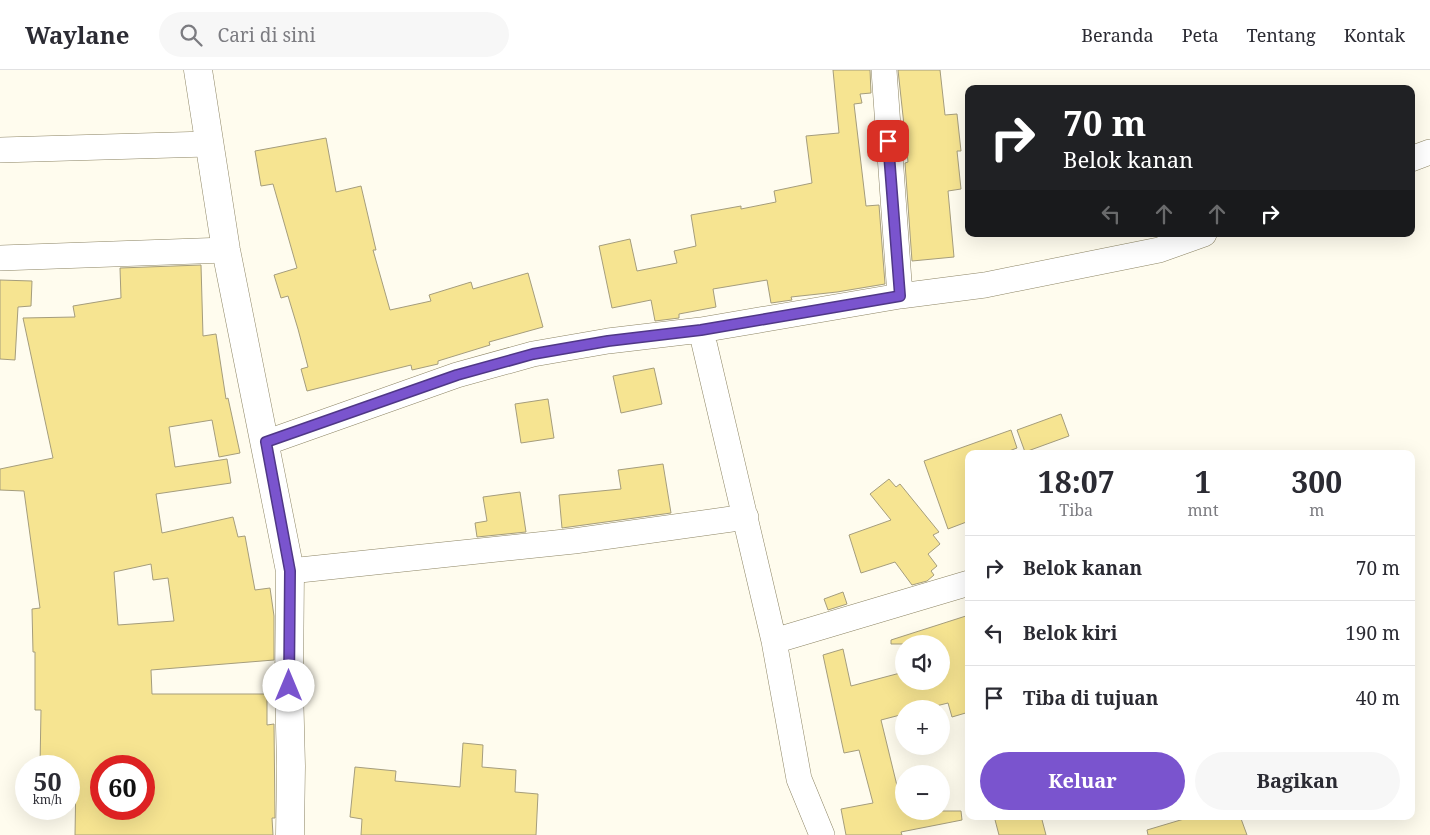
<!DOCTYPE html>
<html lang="id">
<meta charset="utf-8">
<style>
body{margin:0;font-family:"Noto Serif",serif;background:#f7f7f7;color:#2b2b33;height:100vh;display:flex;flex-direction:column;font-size:19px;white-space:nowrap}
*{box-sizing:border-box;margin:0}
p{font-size:16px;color:#7c7c81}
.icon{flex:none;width:28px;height:28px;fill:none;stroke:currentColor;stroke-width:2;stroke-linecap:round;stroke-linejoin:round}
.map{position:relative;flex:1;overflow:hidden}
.side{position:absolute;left:965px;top:380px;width:450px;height:370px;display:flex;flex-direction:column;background:#fff;border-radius:10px;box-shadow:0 5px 20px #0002}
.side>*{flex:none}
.guide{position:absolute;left:965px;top:15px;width:450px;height:152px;border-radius:10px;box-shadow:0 5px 20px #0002;background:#202124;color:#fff;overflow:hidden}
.controls{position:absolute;left:895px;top:565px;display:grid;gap:10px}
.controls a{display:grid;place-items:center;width:55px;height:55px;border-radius:50%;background:#fff;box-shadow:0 5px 20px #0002;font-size:25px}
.speed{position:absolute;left:15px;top:685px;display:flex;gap:10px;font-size:25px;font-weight:700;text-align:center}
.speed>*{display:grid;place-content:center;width:65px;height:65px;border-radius:50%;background:#fff;box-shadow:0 5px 20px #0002;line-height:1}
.speed small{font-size:12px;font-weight:400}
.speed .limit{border:8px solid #d22;background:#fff;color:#111}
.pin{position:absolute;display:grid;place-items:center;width:42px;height:42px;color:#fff;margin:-21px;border-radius:10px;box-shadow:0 2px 8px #0006}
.me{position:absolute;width:55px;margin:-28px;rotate:0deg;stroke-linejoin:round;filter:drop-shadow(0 0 4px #0008)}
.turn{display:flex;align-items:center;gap:18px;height:105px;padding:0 15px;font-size:22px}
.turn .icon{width:65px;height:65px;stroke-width:2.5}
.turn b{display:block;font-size:35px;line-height:42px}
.lanes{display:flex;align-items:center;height:48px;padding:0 15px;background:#0003;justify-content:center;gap:25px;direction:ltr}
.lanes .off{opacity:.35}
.eta{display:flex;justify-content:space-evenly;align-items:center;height:85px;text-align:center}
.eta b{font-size:30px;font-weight:700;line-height:35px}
.button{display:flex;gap:10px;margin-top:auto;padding:10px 15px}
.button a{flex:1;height:58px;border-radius:30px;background:#7a54ce;color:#fff;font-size:20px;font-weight:700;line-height:58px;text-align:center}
.button a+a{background:#f7f7f7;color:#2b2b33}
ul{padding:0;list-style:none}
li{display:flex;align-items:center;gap:15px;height:65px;padding:0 15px;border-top:1px solid #e1e1e2}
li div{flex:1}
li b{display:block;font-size:19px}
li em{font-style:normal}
header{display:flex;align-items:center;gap:30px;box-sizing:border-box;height:70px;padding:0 25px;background:#fff;border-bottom:1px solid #e1e1e2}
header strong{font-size:24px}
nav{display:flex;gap:28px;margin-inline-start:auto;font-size:18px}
.search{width:350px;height:45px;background:#f7f7f7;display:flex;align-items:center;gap:12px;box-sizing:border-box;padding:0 18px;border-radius:28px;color:#7c7c81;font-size:19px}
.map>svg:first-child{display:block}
.building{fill:#f6e491;stroke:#a59d7c;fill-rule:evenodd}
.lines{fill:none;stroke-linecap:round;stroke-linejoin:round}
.minor-casing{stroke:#8d8565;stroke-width:26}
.major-casing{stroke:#8d8565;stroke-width:29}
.minor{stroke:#fff;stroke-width:25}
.major{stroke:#fff;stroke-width:28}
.route-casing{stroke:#4f3786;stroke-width:12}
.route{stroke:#7a54ce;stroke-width:9}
</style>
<header>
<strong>Waylane</strong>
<div class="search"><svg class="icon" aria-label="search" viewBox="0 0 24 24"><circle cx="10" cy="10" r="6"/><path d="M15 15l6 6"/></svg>Cari di sini</div>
<nav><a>Beranda</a><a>Peta</a><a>Tentang</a><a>Kontak</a></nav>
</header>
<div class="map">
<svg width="1430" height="765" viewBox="0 0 1430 765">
<rect width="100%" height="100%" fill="#fffcee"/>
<path class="building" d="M833 0H870L871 23 860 24 862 33 854 34 866 136 879 135 885 214 837 222 791 227 792 230 771 233 767 210 713 219 716 237 679 244V248L655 251 651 230 612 238 599 176 630 169 637 201 677 193 674 181 696 176 691 145 741 136V139L776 132 774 121 812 113 806 66 839 63Z
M898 0H940L945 45 957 44 961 81H957L961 119 948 121 954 187 912 191 905 93 908 92Z
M326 68 336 122 361 116 376 180H373L390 240 431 231 429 225 471 212 473 219 528 203 543 257 489 272 490 275 438 291V294L412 300 411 295 307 321 301 299 308 297 298 259 288 226 281 228 274 205 297 198 273 114 261 116 255 81Z
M201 195 203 266 216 264 226 329 228 328 240 383 219 387 212 350 169 357 175 397 227 389 231 413 156 424 162 463 233 447 238 467 245 466 255 520 270 518 274 546V590L151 600 152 624H267V655L274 654 275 748H272L273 765H75L76 706H69V696H40L41 640H35V582H33L32 539 40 538 24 421 0 420V399L53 388 23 248 75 247 73 236 121 228 120 198ZM151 494 153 510 168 508 174 551 118 555 114 502ZM101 696H146L144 739H101Z
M0 210 32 211 31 236 18 237 15 290 0 289Z
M654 298 662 334 621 343 613 306Z
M548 329 554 368 521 373 515 334Z
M1061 344 1069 366 1025 382 1017 360Z
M1011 360 1017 378 1001 384H969V451L948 459 924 391Z
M663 394 671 443 562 458 559 425 621 419 618 400Z
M889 409 896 417 900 414 939 462 933 465 940 474 928 484 937 496 931 501 934 505 927 511 912 515 895 492 861 503 849 465 891 450 870 424Z
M520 422 526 462 477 467 475 453 487 451 483 427Z
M843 522 847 534 828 540 824 529Z
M969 545V642L952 647 948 633 924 639H904V644L881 650 900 728 904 727V741H961L962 750 901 762 902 765H846L841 739 873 733 859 680 844 683 823 585 843 579 851 616 904 602V611H941V574H891V570Z
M463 673 483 675 482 697 516 700 515 722 538 724 536 765H361L362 749 350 747 355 697 396 701 395 711 460 717Z
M994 746H1041L1046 765H999Z
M1194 746H1240L1247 765H1148L1147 760Z"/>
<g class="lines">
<g class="minor-casing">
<path id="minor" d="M884 0 900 226
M0 80 208 74
M1411 89 1430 82
M0 188 226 180
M701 260 774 571 799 709 822 765
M265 373 457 305 533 284 608 271 701 260 900 226 985 215 1159 180 1204 164
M290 501 574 471 746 447
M774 571 969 513"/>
</g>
<g class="major-casing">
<path id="major" d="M198 0 226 180 290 501 289 616 291 696 290 765"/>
</g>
<use href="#minor" class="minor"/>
<use href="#major" class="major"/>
</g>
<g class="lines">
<g class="route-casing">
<path id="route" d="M289 616 290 501 266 372 457 305 533 284 608 271 701 260 900 226 888 71"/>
</g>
<use href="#route" class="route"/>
</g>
</svg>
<div class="controls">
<a><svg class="icon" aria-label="sound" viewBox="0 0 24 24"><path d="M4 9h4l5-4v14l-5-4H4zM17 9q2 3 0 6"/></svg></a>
<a>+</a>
<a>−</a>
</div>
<div class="speed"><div>50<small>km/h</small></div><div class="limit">60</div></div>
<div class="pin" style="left:888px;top:71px;background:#d93025"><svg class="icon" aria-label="arrive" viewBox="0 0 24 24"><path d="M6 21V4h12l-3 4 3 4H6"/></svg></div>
<svg class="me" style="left:289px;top:616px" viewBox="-20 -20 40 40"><circle r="19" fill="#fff"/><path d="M0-13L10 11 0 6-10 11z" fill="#7a54ce"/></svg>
<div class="guide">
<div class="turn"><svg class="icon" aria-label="right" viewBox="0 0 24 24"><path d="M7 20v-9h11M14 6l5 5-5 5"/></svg><div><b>70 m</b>Belok kanan</div></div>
<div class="lanes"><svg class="icon off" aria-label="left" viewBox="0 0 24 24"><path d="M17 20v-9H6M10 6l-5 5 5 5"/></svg><svg class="icon off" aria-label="ahead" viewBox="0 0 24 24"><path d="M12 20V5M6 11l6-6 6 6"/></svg><svg class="icon off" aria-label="ahead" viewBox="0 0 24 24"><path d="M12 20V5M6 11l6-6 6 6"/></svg><svg class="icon" aria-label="right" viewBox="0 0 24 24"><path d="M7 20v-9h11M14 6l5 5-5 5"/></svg></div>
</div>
<section class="side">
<div class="eta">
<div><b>18:07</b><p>Tiba</p></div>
<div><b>1</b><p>mnt</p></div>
<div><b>300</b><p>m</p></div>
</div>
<ul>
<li><svg class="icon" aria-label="right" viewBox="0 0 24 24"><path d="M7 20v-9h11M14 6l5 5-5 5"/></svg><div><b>Belok kanan</b></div><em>70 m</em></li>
<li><svg class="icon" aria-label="left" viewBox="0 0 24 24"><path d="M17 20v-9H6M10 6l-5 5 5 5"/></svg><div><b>Belok kiri</b></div><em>190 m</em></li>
<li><svg class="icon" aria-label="arrive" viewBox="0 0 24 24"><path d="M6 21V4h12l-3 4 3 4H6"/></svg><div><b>Tiba di tujuan</b></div><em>40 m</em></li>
</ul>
<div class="button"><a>Keluar</a><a>Bagikan</a></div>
</section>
</div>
